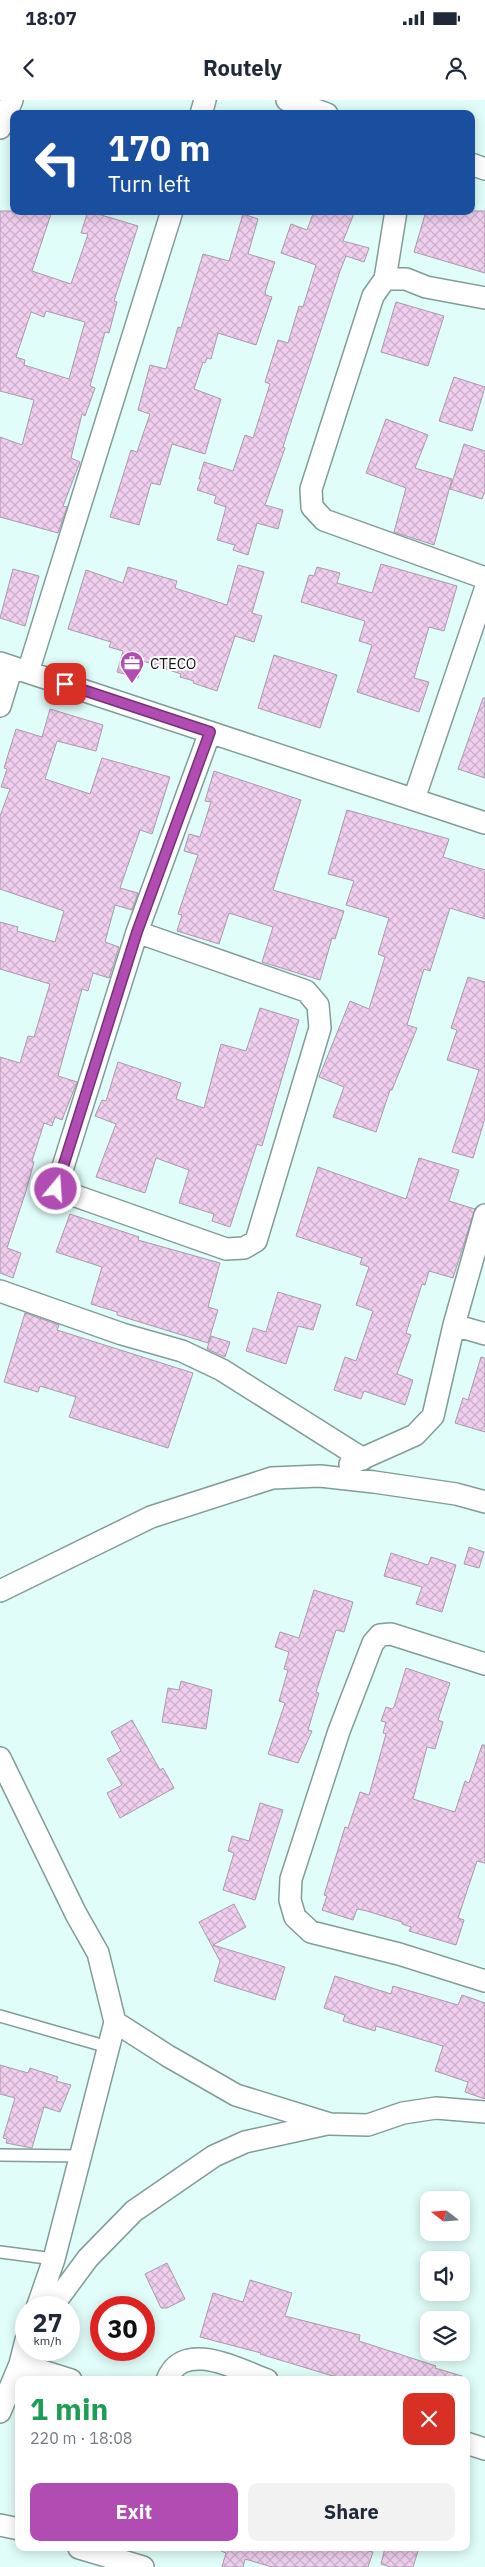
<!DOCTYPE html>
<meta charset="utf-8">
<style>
body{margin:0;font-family:"IBM Plex Sans",sans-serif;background:#f2f2f3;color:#1f2937;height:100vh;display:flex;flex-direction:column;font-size:19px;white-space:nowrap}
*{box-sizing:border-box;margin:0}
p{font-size:16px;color:#747a83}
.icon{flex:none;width:28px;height:28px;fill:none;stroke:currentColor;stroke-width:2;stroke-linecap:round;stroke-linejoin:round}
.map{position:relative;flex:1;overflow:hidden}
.sheet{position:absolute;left:15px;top:2276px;width:455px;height:175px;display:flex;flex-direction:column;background:#fff;border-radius:10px;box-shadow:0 2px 12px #0003}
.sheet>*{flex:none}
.top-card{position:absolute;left:10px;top:10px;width:465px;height:105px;border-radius:10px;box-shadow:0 2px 12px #0003;background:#1a4fa0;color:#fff;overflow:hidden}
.needle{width:32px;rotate:287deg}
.fabs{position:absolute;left:420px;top:2091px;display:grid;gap:10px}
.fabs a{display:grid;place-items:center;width:50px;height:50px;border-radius:10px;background:#fff;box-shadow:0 2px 12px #0003;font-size:25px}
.speed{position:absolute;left:15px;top:2196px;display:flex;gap:10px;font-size:25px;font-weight:700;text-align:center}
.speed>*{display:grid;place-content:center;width:65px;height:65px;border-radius:50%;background:#fff;box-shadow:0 2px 12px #0003;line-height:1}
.speed small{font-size:12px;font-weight:400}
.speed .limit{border:8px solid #d22;background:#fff;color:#111}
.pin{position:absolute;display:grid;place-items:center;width:42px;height:42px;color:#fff;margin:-21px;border-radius:10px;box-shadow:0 2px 8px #0006}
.me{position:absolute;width:55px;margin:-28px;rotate:18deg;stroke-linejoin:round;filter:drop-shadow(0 0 4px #0008)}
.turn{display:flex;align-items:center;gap:18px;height:105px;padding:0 15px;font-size:22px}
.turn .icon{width:65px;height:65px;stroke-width:2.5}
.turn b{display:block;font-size:35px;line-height:42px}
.round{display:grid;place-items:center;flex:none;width:52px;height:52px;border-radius:10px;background:#f2f2f3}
.headline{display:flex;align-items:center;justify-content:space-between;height:85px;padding:0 15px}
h1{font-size:30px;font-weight:700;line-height:38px;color:#1e9e55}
.cta{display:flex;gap:10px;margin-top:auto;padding:10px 15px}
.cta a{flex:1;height:58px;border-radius:10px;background:#b14db2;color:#fff;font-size:20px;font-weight:700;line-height:58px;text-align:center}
.cta a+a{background:#f2f2f3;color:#1f2937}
.status{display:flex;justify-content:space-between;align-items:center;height:35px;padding:0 25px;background:#fff;direction:ltr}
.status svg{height:14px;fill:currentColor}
header{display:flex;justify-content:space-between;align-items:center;height:65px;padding:0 15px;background:#fff;font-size:22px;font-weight:700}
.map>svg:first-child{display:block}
.building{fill:url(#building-cross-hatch);stroke:#ab9aaa;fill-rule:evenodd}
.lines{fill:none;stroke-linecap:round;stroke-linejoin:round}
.lane-casing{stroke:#829c99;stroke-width:14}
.street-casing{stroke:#829c99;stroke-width:24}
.lane{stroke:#fff;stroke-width:11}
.street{stroke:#fff;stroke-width:21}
.route-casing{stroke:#733274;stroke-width:12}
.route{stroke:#b14db2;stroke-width:9}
.labels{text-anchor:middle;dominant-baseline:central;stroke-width:4;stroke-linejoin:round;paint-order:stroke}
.poi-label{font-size:15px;fill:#0e1817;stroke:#fff;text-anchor:start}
</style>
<div class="status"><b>18:07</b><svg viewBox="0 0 49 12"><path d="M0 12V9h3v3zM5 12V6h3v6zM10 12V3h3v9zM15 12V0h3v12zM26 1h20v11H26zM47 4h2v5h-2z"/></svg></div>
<header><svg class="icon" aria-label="back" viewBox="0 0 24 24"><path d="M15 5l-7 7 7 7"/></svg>Routely<svg class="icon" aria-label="person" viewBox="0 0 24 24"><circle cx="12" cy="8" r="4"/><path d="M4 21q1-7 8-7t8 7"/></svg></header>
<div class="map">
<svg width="485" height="2467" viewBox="0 0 485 2467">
<defs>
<pattern id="building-cross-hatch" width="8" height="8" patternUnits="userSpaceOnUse" patternTransform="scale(1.25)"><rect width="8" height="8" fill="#efceee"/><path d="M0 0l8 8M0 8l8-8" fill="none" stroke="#ccb0cb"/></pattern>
</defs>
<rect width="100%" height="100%" fill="#e0fdf9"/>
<path class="building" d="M0 111H52L32 171 71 184 88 134 81 133 88 111 138 126 114 201 117 202 109 233 105 232 90 286 95 288 85 316 82 314 71 358 80 362 63 406 67 407 58 433 0 417V337L22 345 34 300 0 291ZM46 211 85 222 69 279 24 265 25 260 16 257 31 212 44 217Z
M314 111H355L343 141 369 148 364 162 346 156 340 171 283 347 285 348 265 405 283 410 278 429 257 423 248 455 233 450 235 445 217 440 226 407 214 403 216 396 197 390 201 379H199L204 362 233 371 245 335 253 338 270 284 265 282 278 240 288 243 299 206 303 207 316 165 281 153 291 124 307 130Z
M426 111H485V173L414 152Z
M243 114 258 119 248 154 275 162 265 192 266 195 272 197 256 245 218 233 211 259 207 258 205 263 203 262 194 289 221 299 205 354 172 344 160 385 151 383 139 425 110 417 131 350 137 352 150 314 138 310 150 265 166 269 178 227 181 228 203 154 229 161Z
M396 202 444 216 428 266 381 252Z
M454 277 485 287 472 331 439 321Z
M386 319 428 335 415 368 452 379 434 445 394 432 406 388 366 373Z
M464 344 485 351V391L482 399 450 389Z
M381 464 457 486 444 531 429 527 414 578 429 582 419 612 357 592 372 545 359 541 365 521 301 502 309 475 314 476 317 467 340 473 337 483 372 493Z
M238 465 264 472 252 513 262 516 254 542 235 536 217 591 193 583 194 581 180 577 181 574 143 561 138 578 117 572 123 551 109 547 111 542 68 529 86 470 123 483 128 467 177 481 175 488 227 505Z
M13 469 39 476 25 526 0 518Z
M274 555 337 575 320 628 258 608Z
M483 598H485V678L458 669Z
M50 609 103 625 96 651 57 641 45 679 90 694 102 658 170 677 152 734 140 730 120 788 138 793 132 810 115 805 105 842 119 847 109 878 93 873 88 891 82 889 58 976 77 982 62 1020 55 1017 52 1026 44 1023 32 1061 34 1062 26 1091 7 1148 21 1153 13 1178 0 1173V957L20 963 28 936 34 937 50 884 0 869V822L18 827 17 831 55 842 64 811 0 789V716L10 689 1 687 7 669 4 668 16 629 42 637Z
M214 671 301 700 273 790 344 811 335 839 332 838 320 880 262 862 273 827 229 813 219 844 177 831 182 815 178 814 198 755 184 751 189 734 200 737 211 702 205 701Z
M347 710 449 739 443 757 485 770V819L450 808 430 871 424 869 407 925 417 928 392 990H390L376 1032 333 1017 344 987 319 977 350 901 369 909 385 857 378 854 389 818 346 805 354 781 328 774Z
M468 877 485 882V1018L473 1058 452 1052 479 970 447 960 457 930 451 928Z
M260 908 299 920 262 1046 257 1044 230 1127 212 1121 214 1114 179 1103 189 1070 156 1058 145 1093 96 1077 116 1024 95 1016 102 1000 106 1001 118 962 181 983 176 999 204 1008 221 944 246 951Z
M419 1058 459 1070 449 1101 475 1109 453 1178 429 1171 425 1185 422 1184 406 1233 411 1235 397 1274 413 1280 405 1305 364 1291 361 1299 334 1290 345 1257 356 1261 373 1211 356 1205 369 1167 360 1164 362 1158 296 1136 318 1067 406 1099Z
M70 1114 139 1137 138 1140 220 1163 208 1207 218 1210 208 1243 117 1215V1212L91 1204 102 1167 56 1152Z
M278 1192 321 1205 313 1230 298 1226 286 1264 246 1251 253 1228 266 1232Z
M25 1213 59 1225 57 1230 193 1273 168 1348 69 1317 76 1297 40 1286 38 1292 4 1282Z
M211 1236 230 1242 225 1257 207 1249Z
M481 1257 485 1258V1332L455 1323 463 1298 468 1300Z
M469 1447 484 1452 479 1468 464 1464Z
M391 1453 428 1465 431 1457 456 1465 442 1512 416 1504 422 1487 384 1476Z
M314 1490 353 1502 344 1532 336 1530 316 1592 319 1593 308 1630 312 1631 298 1663 268 1654 285 1603 279 1601 288 1570 284 1569 289 1552 275 1547 280 1532 299 1538Z
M406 1568 450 1583 438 1620 443 1622 435 1649 427 1647 413 1699 455 1712 465 1681 469 1683 482 1645H485V1763L477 1761 458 1818 464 1820 456 1845 409 1831 411 1827 402 1824V1822L367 1811 357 1809 353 1820 322 1810 327 1796 324 1795 345 1727 348 1728 360 1692 369 1695 386 1634 383 1633 386 1622 381 1621 386 1607 392 1609 394 1607Z
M181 1581 212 1590 206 1629 162 1622 168 1588 179 1590Z
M132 1620 160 1670 163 1668 174 1688 120 1718 107 1693 122 1685 107 1659 121 1651 111 1632Z
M260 1703 283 1710 255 1800 223 1790 234 1753 228 1751 232 1736 249 1741Z
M234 1804 246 1827 213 1845 285 1867 275 1900 214 1881 220 1861 199 1822Z
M335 1876 391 1894 393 1886 458 1905 462 1895 485 1903V1999L465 1992 468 1982 435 1971 443 1946 376 1926 375 1931 343 1921 345 1915 324 1908Z
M0 1965 28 1973 30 1968 58 1977 56 1981 71 1985 60 2012 44 2007 32 2048 6 2043 7 2039 3 2038 15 1998 0 1994Z
M167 2163 185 2199 167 2208H161L145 2174Z
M250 2180 292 2193 285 2216 360 2235 359 2241 436 2266 435 2268 462 2276 461 2280H346L260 2254 261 2253 200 2237 213 2193 243 2202Z
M221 2448H358L373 2452 368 2467H272L245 2459 243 2467H222L226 2453 221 2451Z
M385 2448H419L413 2467H391L381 2464Z"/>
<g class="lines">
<g class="lane-casing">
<path id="lane" d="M0 1916 108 1947
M0 2055 81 2056
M0 2152 54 2159"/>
</g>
<g class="street-casing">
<path id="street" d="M287 0 327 14
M201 14 205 0
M0 28 12 0
M471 64 485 69
M385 179 396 111
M485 198 426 187 406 179H385L373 196 311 389 312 407 324 420 485 478
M0 563 485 723
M28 572 172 111
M0 606 12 567
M414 699 485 490
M137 832 306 891 318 905 320 928 256 1141 244 1148 226 1149 56 1089 137 832 210 632
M0 1191 122 1234 182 1251 222 1270 363 1359
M454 1225 485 1234
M350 1364 415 1335 433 1316 454 1225 485 1115
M0 1491 151 1417 272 1378 320 1376 374 1382 456 1394 485 1402
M485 1564 391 1534 380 1535 373 1543 339 1631 291 1779 290 1800 295 1817 311 1832 399 1854 485 1881
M0 1658 76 1814 98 1853 115 1922 54 2159 37 2208
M115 1922 168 1956 236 1995 330 2024 368 2025 403 2013 436 2008 485 2012
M51 2208 88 2158 134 2111 214 2056 245 2042 327 2024
M20 2264 71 2280
M167 2280C183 2238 239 2270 267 2280
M0 2312 20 2264 26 2240
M466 2343 485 2349
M0 2425 19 2429
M79 2448 143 2467"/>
</g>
<use href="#lane" class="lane"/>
<use href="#street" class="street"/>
</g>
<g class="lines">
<g class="route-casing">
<path id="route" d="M56 1089 137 832 210 632 65 584"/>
</g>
<use href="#route" class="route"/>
</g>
<defs>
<g id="office-pin" transform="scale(1.25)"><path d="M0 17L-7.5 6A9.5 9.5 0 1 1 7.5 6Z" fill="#b14db2" stroke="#fff"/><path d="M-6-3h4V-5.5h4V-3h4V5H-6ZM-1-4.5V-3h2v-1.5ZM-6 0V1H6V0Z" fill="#fff"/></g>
</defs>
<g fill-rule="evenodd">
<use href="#office-pin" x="132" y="563"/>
</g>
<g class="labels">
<g class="poi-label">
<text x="150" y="563">CTECO</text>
</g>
</g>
</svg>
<div class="fabs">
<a><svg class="needle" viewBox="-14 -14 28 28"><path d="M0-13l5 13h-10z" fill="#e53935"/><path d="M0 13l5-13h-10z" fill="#747a83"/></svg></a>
<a><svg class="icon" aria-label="sound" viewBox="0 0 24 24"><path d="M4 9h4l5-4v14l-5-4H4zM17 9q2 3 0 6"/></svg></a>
<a><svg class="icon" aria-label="layers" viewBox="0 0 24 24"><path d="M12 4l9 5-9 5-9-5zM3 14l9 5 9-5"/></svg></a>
</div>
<div class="speed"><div>27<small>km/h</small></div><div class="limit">30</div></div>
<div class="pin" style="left:65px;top:584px;background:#d93025"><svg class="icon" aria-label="arrive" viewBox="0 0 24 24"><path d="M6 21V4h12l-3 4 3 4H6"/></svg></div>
<svg class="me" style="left:56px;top:1089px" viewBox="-20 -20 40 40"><circle r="17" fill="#b14db2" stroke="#fff" stroke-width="3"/><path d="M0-11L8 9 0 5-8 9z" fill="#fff"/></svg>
<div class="top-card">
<div class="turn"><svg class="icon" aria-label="left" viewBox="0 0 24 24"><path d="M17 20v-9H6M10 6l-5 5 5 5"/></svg><div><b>170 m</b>Turn left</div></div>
</div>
<section class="sheet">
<div class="headline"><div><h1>1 min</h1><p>220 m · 18:08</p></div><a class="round" style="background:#d93025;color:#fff"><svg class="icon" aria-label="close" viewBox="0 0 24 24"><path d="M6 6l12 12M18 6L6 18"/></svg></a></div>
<div class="cta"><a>Exit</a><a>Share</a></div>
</section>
</div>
